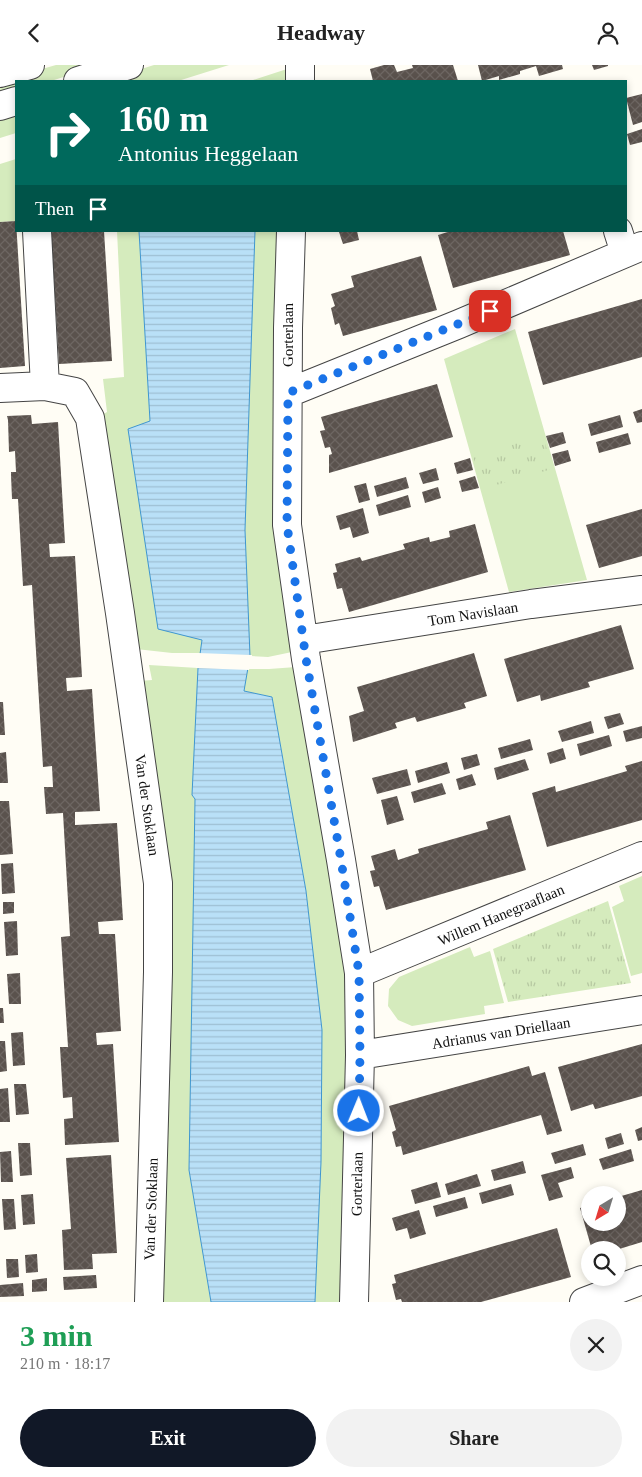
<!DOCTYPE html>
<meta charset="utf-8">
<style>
body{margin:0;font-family:"Times New Roman",serif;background:#f2f2f2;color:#222;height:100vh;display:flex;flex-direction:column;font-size:19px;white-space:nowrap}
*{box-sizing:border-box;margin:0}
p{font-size:16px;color:#767676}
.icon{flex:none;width:28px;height:28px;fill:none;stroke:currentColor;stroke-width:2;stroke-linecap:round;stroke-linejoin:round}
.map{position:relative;height:1237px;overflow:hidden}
.sheet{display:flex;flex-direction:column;background:#fff;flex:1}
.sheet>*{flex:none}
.guide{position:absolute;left:15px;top:15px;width:612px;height:152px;border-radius:0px;box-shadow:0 2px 8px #0003;background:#00695c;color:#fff;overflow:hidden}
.needle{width:32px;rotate:218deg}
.buttons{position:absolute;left:581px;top:1121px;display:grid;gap:10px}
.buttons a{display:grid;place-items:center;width:45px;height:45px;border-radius:50%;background:#fff;box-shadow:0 2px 8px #0003;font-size:25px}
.pin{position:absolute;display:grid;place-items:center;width:42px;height:42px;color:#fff;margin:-21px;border-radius:10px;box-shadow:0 2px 8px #0006}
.me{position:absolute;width:55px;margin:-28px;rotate:1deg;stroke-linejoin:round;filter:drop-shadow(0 0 4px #0008)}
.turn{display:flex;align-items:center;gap:18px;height:105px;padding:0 20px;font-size:22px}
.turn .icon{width:65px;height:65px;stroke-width:2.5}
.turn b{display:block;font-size:35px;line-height:42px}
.then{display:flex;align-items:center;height:48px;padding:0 20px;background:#0003;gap:10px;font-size:19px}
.round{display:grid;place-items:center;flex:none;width:52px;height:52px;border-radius:26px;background:#f2f2f2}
.summary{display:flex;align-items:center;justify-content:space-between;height:85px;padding:0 20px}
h1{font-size:30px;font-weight:600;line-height:38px;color:#1e9e55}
.action{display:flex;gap:10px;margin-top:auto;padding:10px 20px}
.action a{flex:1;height:58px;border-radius:30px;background:#111827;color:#fff;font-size:20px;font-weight:600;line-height:58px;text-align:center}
.action a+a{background:#f2f2f2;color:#222}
header{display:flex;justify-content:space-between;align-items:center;height:65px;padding:0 20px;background:#fff;font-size:22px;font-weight:600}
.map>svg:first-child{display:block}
.grass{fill:#d5ebbd}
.park{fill:url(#park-tufts)}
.water{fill:url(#water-rules);stroke:#3f96cf}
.pier{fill:#fffdf5}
.building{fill:url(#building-cross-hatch)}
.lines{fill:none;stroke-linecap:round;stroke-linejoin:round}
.minor-casing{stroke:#444;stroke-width:30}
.minor{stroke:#fff;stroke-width:28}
.route{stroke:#1a73e8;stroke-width:9;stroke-dasharray:0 16.2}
.labels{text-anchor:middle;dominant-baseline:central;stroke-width:5;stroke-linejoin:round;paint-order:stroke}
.street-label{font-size:15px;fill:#111;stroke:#fff}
</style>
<header><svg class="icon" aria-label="back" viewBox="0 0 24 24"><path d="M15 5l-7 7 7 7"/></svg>Headway<svg class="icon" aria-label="person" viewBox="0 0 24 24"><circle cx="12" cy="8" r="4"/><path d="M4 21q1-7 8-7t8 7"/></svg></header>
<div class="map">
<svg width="642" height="1237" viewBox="0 0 642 1237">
<defs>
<pattern id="park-tufts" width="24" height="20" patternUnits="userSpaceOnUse" patternTransform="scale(1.25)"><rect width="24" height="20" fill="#d5ebbd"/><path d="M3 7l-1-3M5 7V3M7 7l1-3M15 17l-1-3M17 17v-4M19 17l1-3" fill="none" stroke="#b6c8a1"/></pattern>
<pattern id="water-rules" width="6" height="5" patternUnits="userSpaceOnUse" patternTransform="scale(1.25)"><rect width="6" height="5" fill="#b9e0f7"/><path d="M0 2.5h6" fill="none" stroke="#9ebfd3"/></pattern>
<pattern id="building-cross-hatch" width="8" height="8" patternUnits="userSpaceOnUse" patternTransform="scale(1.25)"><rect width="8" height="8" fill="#5a524d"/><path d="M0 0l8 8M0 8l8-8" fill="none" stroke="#6d6662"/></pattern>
</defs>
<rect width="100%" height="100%" fill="#fffdf5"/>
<path class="grass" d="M56 0H101L51 16H16V28L0 33V16Z
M154 0H229L178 16H103Z
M287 4 286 16H250Z
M16 44V68L0 73V50Z
M16 94V156L0 157V99Z
M117 166H139L150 356 128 365 202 575 201 588H172L136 584 100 351 107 347 103 314 124 312Z
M255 166H282L292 587 268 592 250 591 245 465Z
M515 264 587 515 509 527 444 294Z
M149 600 198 603 192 730 195 734 189 1105 211 1237H159L140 616 152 615Z
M296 602 350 942 341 1237H315L321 1097 322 965 306 826 272 632 244 626 247 604H269Z
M642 811V908L631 911 612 842 624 836 619 821Z
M470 882 474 892 490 886 504 938 484 941 485 949 412 961 398 955 388 941 389 924 399 912Z"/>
<path class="park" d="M543 370 552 404 482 424 473 391Z
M608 836 631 918 508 937 493 884Z"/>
<path class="water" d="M139 166H255L245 465 250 591 244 626 272 632 306 826 322 965 321 1097 315 1237H211L189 1105 195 734 192 730 198 603 202 575 158 564 128 364 150 356Z"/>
<path class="pier" d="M198 588 252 590V591L249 605 196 603Z"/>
<path class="building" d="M384 0H394L397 7 413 3 412 0H453L458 16H373L370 4Z
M478 0H562L563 4 539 11 536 1 520 6V9L499 15V11L482 16Z
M592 0H608V1L594 5Z
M642 29V57L633 60 626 33Z
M642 64V77L630 80 627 69Z
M16 156 25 301 0 303V157Z
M51 166H104L112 296 59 299Z
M343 166H357L359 175 343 179 339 167Z
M451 166H563L570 190 453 223 438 170Z
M421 191 437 245 343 271 339 258 335 260 331 243 335 241 331 229 354 222 351 211Z
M642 234V292L543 320 528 267Z
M437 319 453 372 329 408V390L332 389 330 382 325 383 320 366 325 365 321 352Z
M642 344V357L637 358 633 347Z
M31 350 32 359 58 357 65 478 49 479 50 492 75 491 82 612 66 613 67 626 92 624 100 746 75 747V760L117 758 123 855 98 857 99 869H115L121 966 96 968 97 980 113 979 119 1077 65 1080 64 1054 73 1053 72 1032 63 1033 60 982H68L61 872 70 871 63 748 46 749 44 722H53L52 701 43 702 32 520 23 521 18 434H12L11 410V407H16L15 386 9 387 8 355 7 351Z
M620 350 623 362 591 371 588 359Z
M563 367 566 378 550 383 546 371Z
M628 368 631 379 599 388 596 377Z
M568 385 571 396 555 401 552 389Z
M470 393 473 405 457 409 454 398Z
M436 403 439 415 423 419 419 408Z
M475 411 479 423 462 427 459 416Z
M406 412 409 423 377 432 374 421Z
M366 418 370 435 359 438 354 421Z
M438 422 441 433 425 438 422 427Z
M408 430 411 442 379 451 376 440Z
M363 443 369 468 353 473 350 462 340 465 336 451Z
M642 444V491L599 503 586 460Z
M475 459 488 507 349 547 342 523 337 524 333 508 337 507 335 499 360 492 362 496 405 484 403 479 429 472 430 477 450 472 449 466Z
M621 560 634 604 588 617 590 622 565 629 541 636 540 630 517 637 504 594Z
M474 588 487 631 464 638 466 643 417 657 415 652 395 658 397 663 353 677 349 651 364 646 357 622Z
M0 637H3L5 670H0Z
M620 648 624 659 608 664 604 652Z
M591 656 594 668 562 677 558 666Z
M642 661V673L626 677 623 666Z
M609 670 612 681 580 691 577 679Z
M530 674 533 685 501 694 498 683Z
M563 683 566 694 550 699 547 688Z
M6 687 8 718H0V688Z
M477 689 480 700 464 705 461 693Z
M525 694 529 705 497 715 494 703Z
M642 696V755L547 782 532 728 555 721 556 727 627 706 625 701Z
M447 697 450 708 418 718 415 706Z
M407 704 411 720 377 729 372 713Z
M472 709 476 720 459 725 456 714Z
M442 718 446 729 414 738 411 727Z
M397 731 404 755 387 760 381 735Z
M0 736H9L13 789 0 790Z
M510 750 526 805 386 845 379 821 374 822 370 806 375 805 371 791 395 784 398 795 419 788 418 784 488 764 486 757Z
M13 798 15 828 2 829 1 799Z
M3 837H14V848L3 849Z
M17 856 18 890 6 891 4 857Z
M20 908 21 939H9L7 909Z
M0 943H3L4 958H0Z
M23 967 25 1000 13 1001 11 968Z
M0 976H5L7 1006 0 1007Z
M642 979V1031L596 1044H595L593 1039 571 1046 558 1002Z
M529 1001 532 1011 545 1007 562 1066 547 1070 541 1050 403 1090 401 1081 396 1082 392 1067 396 1065 389 1041Z
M14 1019H26L29 1049 16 1050Z
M8 1023 10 1057H0V1024Z
M642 1062V1075L638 1076 635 1065Z
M621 1068 624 1079 608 1084 605 1073Z
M18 1078H30L32 1110 20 1111Z
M583 1079 586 1090 555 1099 551 1088Z
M631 1084 634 1096 603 1105 599 1094Z
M11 1086 13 1117H1L0 1087Z
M111 1090 117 1188 92 1189 93 1204 64 1205 62 1165 71 1164 66 1093Z
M523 1096 526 1108 494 1116 491 1105Z
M571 1102 574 1113 558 1118 563 1132 549 1136 541 1110Z
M477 1109 481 1121 448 1130 445 1119Z
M437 1117 441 1132 415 1139 411 1125Z
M511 1119 514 1130 482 1139 479 1128Z
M642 1125V1177L616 1185H592L580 1143 590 1140V1158H618V1132Z
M33 1129 35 1159 23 1160 21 1130Z
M465 1132 468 1143 436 1152 433 1141Z
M2 1134H14L16 1164 4 1165Z
M419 1145 426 1169 410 1174 407 1163 396 1166 392 1153Z
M557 1163 571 1212 481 1237H402L401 1234 396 1235 392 1219 396 1218 394 1210Z
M37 1189 38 1207 26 1208 25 1190Z
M6 1194H18L19 1212 7 1213Z
M96 1210 97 1223 64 1225 63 1212Z
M47 1213V1226L32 1227V1215Z
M23 1218 24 1231 0 1232V1220Z"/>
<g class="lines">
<g class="minor-casing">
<path id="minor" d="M0 8 30 0
M78 16 129 0
M300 16V0
M0 41 16 36
M37 166 45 321
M291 166 288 263 287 460 306 594 341 795 359 908 360 990 354 1237
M618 166 625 188
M0 323 45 321 75 327 90 353 120 548 158 818V907L149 1237
M288 328 459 259 642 181
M304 575 531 539 642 525
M359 908 642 791
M360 990 642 945
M584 1237 642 1215"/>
</g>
<use href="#minor" class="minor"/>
</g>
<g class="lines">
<path class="route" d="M359 1046 360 990 359 908 341 795 306 594 287 460 288 328 490 246"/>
</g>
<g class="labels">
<g class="street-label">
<text transform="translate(288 270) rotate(-90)">Gorterlaan</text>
<text transform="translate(473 549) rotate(-9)">Tom Navislaan</text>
<text transform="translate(147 740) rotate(82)">Van der Stoklaan</text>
<text transform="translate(501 850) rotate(-23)">Willem Hanegraaflaan</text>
<text transform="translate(501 968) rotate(-9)">Adrianus van Driellaan</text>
<text transform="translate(357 1119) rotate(-89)">Gorterlaan</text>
<text transform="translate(151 1144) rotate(-88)">Van der Stoklaan</text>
</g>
</g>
</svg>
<div class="buttons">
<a><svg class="needle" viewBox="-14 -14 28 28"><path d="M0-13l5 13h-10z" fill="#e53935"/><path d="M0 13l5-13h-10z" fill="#767676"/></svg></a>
<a><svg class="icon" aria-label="search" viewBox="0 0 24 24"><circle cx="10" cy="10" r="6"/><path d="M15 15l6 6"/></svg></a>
</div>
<div class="pin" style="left:490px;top:246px;background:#d93025"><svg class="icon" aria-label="arrive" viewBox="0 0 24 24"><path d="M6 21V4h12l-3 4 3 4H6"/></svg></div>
<svg class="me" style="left:359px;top:1046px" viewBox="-20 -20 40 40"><circle r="17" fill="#1a73e8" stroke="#fff" stroke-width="3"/><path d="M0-11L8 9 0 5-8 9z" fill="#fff"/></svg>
<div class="guide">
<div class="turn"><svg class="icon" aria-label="right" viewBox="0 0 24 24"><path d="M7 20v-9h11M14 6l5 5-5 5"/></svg><div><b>160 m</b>Antonius Heggelaan</div></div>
<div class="then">Then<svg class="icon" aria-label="arrive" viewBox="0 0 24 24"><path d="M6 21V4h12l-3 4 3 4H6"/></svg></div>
</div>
</div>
<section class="sheet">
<div class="summary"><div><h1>3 min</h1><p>210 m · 18:17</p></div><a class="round"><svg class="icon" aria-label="close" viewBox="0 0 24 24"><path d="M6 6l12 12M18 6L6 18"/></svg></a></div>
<div class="action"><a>Exit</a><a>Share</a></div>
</section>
